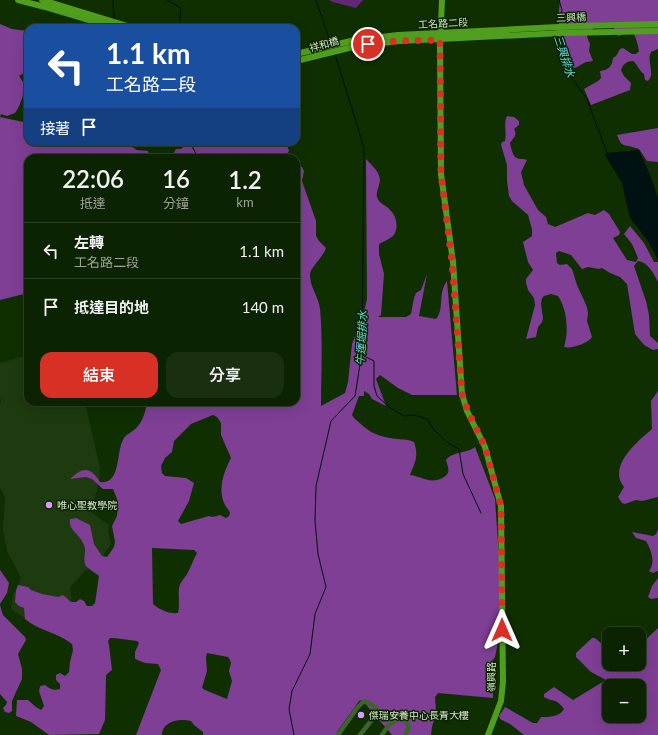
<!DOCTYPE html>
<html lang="zh-TW">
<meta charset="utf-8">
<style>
body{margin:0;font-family:Lato,"Noto Sans TC",sans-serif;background:#192f0f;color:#f1f3f6;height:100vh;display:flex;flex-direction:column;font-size:15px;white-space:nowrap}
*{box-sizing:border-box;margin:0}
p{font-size:13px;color:#9aa499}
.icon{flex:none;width:22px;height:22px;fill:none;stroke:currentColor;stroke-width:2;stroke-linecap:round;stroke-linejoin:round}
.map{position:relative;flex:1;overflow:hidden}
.side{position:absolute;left:24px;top:154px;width:276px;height:252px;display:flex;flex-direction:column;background:#0b2300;border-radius:12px;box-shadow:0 4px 16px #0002,0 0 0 1px #2b4022}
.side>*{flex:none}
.top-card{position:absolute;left:24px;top:24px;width:276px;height:122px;border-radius:12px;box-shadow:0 4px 16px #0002,0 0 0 1px #2b4022;background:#1a4fa0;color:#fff;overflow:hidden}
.tools{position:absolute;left:602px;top:627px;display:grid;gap:8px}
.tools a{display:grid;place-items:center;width:44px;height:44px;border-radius:8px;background:#0b2300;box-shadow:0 4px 16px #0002,0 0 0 1px #2b4022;font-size:20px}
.pin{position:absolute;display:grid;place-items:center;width:34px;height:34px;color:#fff;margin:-17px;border:2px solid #fff;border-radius:50%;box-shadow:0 1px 4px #0007}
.me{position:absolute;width:44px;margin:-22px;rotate:0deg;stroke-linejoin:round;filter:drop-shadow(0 0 3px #0008)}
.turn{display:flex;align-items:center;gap:14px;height:84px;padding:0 16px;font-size:18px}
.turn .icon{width:52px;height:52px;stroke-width:2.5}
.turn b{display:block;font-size:28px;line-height:34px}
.then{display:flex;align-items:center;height:38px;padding:0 16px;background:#0003;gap:8px;font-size:15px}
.eta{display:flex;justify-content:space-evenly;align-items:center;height:68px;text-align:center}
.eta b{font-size:24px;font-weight:600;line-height:28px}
.primary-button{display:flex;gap:8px;margin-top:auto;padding:8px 16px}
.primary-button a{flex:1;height:46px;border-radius:12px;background:#d93025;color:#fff;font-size:16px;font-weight:600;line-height:46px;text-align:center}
.primary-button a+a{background:#192f0f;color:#f1f3f6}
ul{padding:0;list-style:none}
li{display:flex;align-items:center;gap:12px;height:56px;padding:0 16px;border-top:1px solid #2b4022}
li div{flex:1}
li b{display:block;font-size:15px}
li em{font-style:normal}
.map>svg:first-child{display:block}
.built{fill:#1e3a0f}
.green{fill:#632778}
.forest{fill:#7e3f95;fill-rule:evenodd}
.water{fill:#011}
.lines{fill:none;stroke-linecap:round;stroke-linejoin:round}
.stream{stroke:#011;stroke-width:1}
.minor{stroke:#3e632c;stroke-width:4.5}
.major{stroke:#509e1d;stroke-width:6}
.route{stroke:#d93025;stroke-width:7;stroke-dasharray:0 12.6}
.poi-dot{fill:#dc99f5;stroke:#0c2300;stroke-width:1.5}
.labels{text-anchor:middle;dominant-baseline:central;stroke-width:3;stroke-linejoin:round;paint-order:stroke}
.street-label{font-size:10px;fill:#d2e6ca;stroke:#0c2300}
.poi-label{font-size:10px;fill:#d2e6ca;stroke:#0c2300;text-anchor:start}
.water-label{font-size:11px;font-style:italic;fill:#66dbdc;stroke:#0c2300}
</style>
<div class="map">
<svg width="658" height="735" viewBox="0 0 658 735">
<rect width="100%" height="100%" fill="#0f2f00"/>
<path class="built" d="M28 355V402H85L100 468 99 482 91 512 109 525 108 531 111 544 95 568 86 570 70 587 75 630 74 640 61 637 34 625 11 609 13 595 21 578 7 551 3 529 5 497 0 488V405L1 403 0 397V363Z"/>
<path class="green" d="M329 0H363L356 8 333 2Z"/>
<path class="forest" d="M560 0H658V49L651 52C646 62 656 73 648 81L645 80 644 74C639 71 638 65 633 61 627 61 623 64 621 70L624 76 631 83 630 90 591 105 584 89 598 81 601 78 600 71C609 70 612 66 613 58L616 56 620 49 623 48 632 54H636L639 51C638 46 636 34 631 32L618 36 615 33 614 26 605 22 593 29 588 34 587 37 590 44 589 51 593 61 586 62 575 68 569 66 557 31Z
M0 24 12 29 28 31V75L24 73 19 76C21 79 25 84 24 88 24 95 19 108 15 113L7 116 1 114 0 117 28 123V142H134L132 147 137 150 148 151 149 156 148 158H28V293L0 300Z
M507 116 514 117 519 121V125L514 129C518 135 513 138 510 143 511 148 513 157 517 158 521 160 523 158 527 160L521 172 524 185 538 210 546 217 548 224 555 227 588 213 595 215 604 210 609 214 620 232 619 235 613 238 627 260 636 262 638 258 632 244 624 234 630 226 644 243 654 262H658V282C653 273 649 263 638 261L634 266 646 301 649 315 650 336 658 343V349L653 350 644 345 635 334 627 284 620 277 610 273 602 268 599 269 588 267 582 269 571 255 559 251 556 253 557 263 560 265 567 264 572 269 577 285 587 307 588 314 587 321 592 337C589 343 571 349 564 347 569 332 567 309 558 296L551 294 544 296 542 298 541 304 543 318 542 322 538 327 536 337 526 339 535 305 534 298 528 290 526 283V279L533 270 528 262 523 242 532 236V229L528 215 512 201 509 196 507 181V165L501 145 502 142 505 141C507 132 503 124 507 116Z
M658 128V162L647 161 639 149C636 148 632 147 629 146 621 146 620 142 617 135Z
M189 142H286L289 151 286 155 267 158H173V154L176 149H181Z
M366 159C373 167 383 174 379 185 378 189 376 193 377 197 379 204 386 205 390 210 397 216 399 229 393 236 389 239 383 242 379 244V254L384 274 381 315 378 317H406L411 314 414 298 416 293 421 290 427 274 419 316 436 319C445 308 437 295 447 281L457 395H412L398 388 380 375 376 379 386 406 372 399 369 394 364 391V396H359L352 415C355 420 359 422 363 426 373 435 385 438 398 439 404 440 408 439 414 442 419 457 415 462 410 475 424 477 430 485 444 477 451 473 448 467 446 460 453 451 466 454 475 447L495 499 502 602 499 637 495 657 490 664 489 669 493 685V698L438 693 435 697 436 713 432 727 431 735H392L362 700 359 701 337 732 339 735H203V732L194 725 191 721C180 718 162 721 162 735H136L161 670 158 664 145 663 135 659V652L139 643 137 641 114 638H110L108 641 109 645 112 670 106 675 105 720 99 734 49 735 31 722 16 716 17 700H28L36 707 41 710 44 706 39 691 40 686 45 685C50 689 54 691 60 689V684L56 680V675L60 673 65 676 69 672 70 662 73 650 72 644C57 632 39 631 25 619L24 608 19 606 15 602 16 591 18 585 28 587 31 590 42 594 58 597 63 595 71 602H76L80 599 84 601 87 606H92L95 603 99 576C95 573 89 569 86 566 82 560 87 551 84 545 80 534 68 531 70 519L76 518 90 525 94 544 102 556 107 557 114 547 115 542 112 526 117 516 118 505 117 499 113 489H103L92 479 86 477 70 479C83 467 90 466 100 482 121 485 116 452 123 440 125 435 130 433 134 430 142 424 146 411 147 402H296V166L302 167 304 171 302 181 316 221V236L319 241 326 248C323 257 311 267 310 274 309 285 319 298 320 309 323 341 321 374 321 406L345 393 348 382 352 344 363 316 367 299ZM213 415 217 417 221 423V435L231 458C224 471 217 490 225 505 226 507 229 510 230 513L229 516 226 518 220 515 213 517 209 516 181 524 178 521 189 501 194 483 186 478 165 476 162 473 161 466 165 458 172 452 174 441 191 424ZM152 548 194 550 197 553C193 560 191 567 187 574 184 579 180 582 179 588 178 597 180 604 178 613 169 614 160 610 153 604ZM207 653 228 657 230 660 231 663 229 671 232 681 227 699 205 690 202 688 207 671 206 658Z
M658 391V497L642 501 636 500 625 504 622 503 618 497 624 487C607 466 638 441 652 429L651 401Z
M658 529V571L653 573 649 571C656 562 651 550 646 541L636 538 632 532 653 536 656 534Z
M0 570 9 583 7 593 0 604Z
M658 578V598L651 599 648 597 652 586Z
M0 605 3 615 25 637 26 640 18 654 22 669V679L12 701V711L9 713 5 712 3 708 6 705 7 702 0 694Z
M658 628V735H524L510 724 500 719 499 716 505 707 533 723H537L541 717C550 717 559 717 564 709 555 697 554 703 544 697V694L554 687 573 700 606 680 591 672 576 657V653L592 638H595L609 650V664H639V646ZM609 686H639V716H609Z"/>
<path class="water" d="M639 150 650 175 658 198V260L648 241 630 218 622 183 605 155 607 153Z"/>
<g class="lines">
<path class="stream" d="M113 0C112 7 115 12 114 20
M167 0 181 8 179 28
M316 0 331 44
M558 25 562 10 559 0
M557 36 566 51 571 77 587 99 607 153
M190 142 198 158
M362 355 374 361V386L377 396 389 407 404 416 414 415 427 419 434 430 448 443 459 449 463 474 481 513
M294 735 289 709 292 691 310 654 315 614 326 587 318 554 315 521 316 486 331 421 355 396 362 352 364 148 335 54"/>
<path class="minor" d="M338 735 357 708 364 701 377 708 378 712 360 735
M382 735C387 727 392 720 401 718L406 721 409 727 405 735"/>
<path class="major" d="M18 0 45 7 115 28
M42 0 134 28
M442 0 440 45 441 174 453 262 462 394 467 411 485 447 501 506 503 682 501 701 488 735
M296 54 355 40 398 35 578 26 658 24
M296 61 357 46 399 41 562 33 658 31"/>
</g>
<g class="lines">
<path class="route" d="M368 44 399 41 440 40 441 174 452 262 462 394 468 411 485 447 501 506 502 630"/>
</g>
<g class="poi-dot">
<circle cx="49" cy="505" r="4"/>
<circle cx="361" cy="715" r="4"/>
</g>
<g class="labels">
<g class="street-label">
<text transform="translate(571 17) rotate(-2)">三興橋</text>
<text transform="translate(443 23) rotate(-3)">工名路二段</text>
<text transform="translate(324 44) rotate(-15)">祥和橋</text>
<text transform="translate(491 677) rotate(-90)">嶺興路</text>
</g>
<g class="poi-label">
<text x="57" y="505">唯心聖教學院</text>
<text x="369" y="715">傑瑞安養中心長青大樓</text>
</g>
<g class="water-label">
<text transform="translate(565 56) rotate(72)">三興排水</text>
<text transform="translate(361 338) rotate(-87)">牛運堀排水</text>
</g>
</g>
</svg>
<div class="tools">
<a>+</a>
<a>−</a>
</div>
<div class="pin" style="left:368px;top:44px;background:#d93025"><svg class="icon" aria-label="arrive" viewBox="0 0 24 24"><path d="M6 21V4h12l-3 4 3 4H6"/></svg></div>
<svg class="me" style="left:502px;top:630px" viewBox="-20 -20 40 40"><path d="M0-17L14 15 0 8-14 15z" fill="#d93025" stroke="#fff" stroke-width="4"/></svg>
<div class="top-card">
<div class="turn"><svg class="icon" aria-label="left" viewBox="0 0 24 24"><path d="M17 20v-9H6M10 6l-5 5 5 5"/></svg><div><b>1.1 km</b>工名路二段</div></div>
<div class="then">接著<svg class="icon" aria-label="arrive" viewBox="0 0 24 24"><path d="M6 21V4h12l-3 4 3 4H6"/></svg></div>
</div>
<section class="side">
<div class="eta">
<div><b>22:06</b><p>抵達</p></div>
<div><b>16</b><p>分鐘</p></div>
<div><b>1.2</b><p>km</p></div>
</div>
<ul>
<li><svg class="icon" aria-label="left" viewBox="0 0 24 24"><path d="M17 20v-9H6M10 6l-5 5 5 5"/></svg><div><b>左轉</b><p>工名路二段</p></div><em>1.1 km</em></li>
<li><svg class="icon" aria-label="arrive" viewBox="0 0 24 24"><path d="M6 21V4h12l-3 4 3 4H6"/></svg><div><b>抵達目的地</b></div><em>140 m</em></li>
</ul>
<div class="primary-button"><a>結束</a><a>分享</a></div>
</section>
</div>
